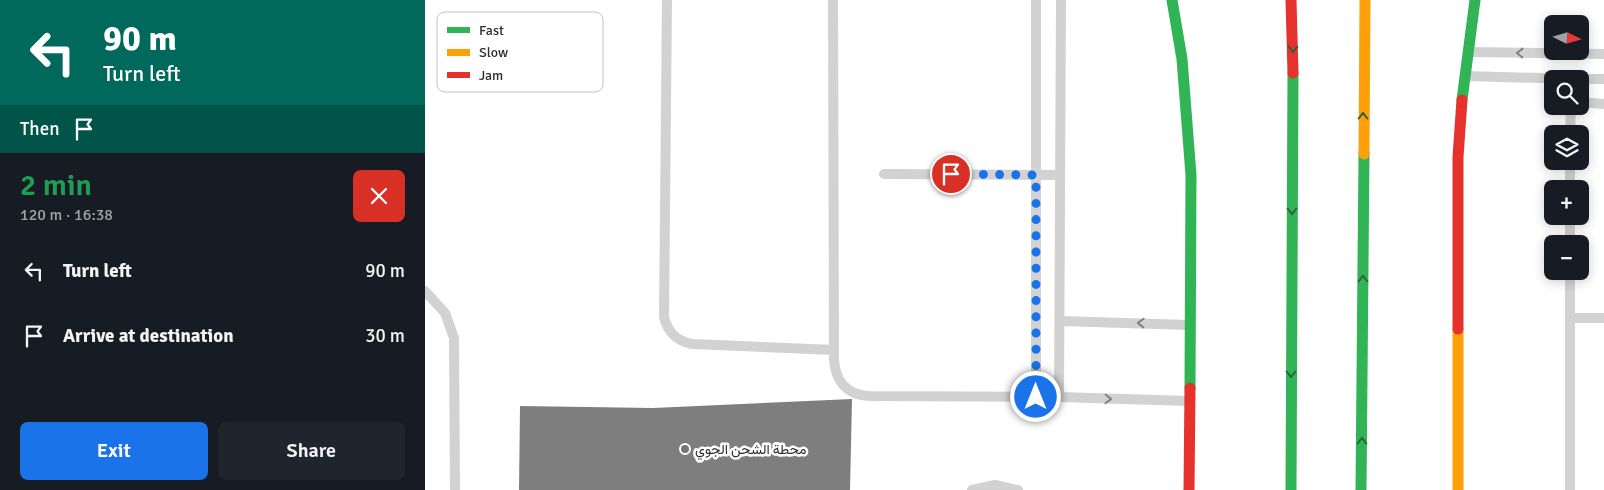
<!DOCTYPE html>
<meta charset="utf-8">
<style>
body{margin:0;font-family:Signika,Vazirmatn,sans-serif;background:#20242c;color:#f1f3f6;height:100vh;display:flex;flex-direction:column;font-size:19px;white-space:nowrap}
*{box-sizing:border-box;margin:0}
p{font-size:16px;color:#9ea1a6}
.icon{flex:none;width:28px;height:28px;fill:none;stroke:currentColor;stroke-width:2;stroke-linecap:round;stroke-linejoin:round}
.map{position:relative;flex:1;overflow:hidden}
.details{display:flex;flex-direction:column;background:#171b24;width:425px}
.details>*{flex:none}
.hud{background:#00695c;color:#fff;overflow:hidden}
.needle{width:32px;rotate:95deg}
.buttons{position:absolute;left:1119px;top:15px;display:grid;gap:10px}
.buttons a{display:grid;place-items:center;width:45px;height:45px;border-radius:8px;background:#171b24;box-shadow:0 2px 12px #0003;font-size:25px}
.pin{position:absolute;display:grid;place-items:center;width:42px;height:42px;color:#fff;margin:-21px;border:2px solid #fff;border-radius:50%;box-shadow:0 1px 5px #0007}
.me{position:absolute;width:55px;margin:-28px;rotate:0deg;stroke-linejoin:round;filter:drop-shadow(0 0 4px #0008)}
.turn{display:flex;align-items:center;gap:18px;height:105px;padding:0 20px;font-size:22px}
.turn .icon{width:65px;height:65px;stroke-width:2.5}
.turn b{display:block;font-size:35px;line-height:42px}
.then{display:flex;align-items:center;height:48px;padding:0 20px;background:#0003;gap:10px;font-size:19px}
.round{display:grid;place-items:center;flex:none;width:52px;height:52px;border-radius:8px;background:#20242c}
.headline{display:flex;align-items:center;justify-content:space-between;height:85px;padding:0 20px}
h1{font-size:30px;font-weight:600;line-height:38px;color:#1e9e55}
.cta{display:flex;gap:10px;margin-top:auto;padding:10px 20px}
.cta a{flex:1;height:58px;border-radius:8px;background:#1a73e8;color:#fff;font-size:20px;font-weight:600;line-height:58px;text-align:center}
.cta a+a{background:#20242c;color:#f1f3f6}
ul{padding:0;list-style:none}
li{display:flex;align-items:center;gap:15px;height:65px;padding:0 20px}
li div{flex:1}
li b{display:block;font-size:19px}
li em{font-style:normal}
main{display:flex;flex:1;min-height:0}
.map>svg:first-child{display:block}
.building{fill:#7e7e7e}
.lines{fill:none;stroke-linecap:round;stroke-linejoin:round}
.lane{stroke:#d2d2d2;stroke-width:10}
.fast{stroke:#30b455;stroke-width:11}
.slow{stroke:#ff9f0a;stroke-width:11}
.jam{stroke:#e5322d;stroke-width:11}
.oneway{stroke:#2e633d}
.oneway2{stroke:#808080}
.route{stroke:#1a73e8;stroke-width:9;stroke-dasharray:0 16.2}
.poi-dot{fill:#767676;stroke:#fff;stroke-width:2}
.labels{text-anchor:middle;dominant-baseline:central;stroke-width:5;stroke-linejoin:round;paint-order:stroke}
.poi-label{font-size:14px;fill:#2d2d2d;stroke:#fff;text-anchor:start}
.key{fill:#fff;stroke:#c0c0c0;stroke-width:1}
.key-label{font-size:14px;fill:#2d2d2d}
</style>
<main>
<section class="details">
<div class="hud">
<div class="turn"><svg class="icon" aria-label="left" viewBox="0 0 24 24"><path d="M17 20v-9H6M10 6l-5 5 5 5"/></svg><div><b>90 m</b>Turn left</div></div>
<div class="then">Then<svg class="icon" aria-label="arrive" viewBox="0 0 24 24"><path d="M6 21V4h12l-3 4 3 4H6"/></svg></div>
</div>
<div class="headline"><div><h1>2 min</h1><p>120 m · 16:38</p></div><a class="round" style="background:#d93025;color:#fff"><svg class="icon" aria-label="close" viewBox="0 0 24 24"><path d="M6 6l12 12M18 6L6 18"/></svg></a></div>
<ul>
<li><svg class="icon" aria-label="left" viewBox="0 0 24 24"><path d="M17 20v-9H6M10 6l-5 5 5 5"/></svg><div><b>Turn left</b></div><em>90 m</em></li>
<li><svg class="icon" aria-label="arrive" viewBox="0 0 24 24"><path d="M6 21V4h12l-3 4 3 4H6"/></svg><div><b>Arrive at destination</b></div><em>30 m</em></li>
</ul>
<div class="cta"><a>Exit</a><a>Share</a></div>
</section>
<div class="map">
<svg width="1179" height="490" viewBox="0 0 1179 490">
<rect width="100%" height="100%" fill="#fff"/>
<path class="building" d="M427 399 425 490H94L95 406 228 408Z"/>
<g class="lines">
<path class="lane" d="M242 0 239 317C243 333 252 341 267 344L409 350
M408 0 409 359C410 381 422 395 444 396L634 397 764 401
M611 0V397
M1043 52 1179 54
M1040 76 1150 79
M1155 79H1179
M1155 102 1179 104
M1145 134 1146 106
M1145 161V189
M459 174 635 175
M1145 216V244
M0 291 20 313 29 338 30 490
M1145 318H1179
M635 321 764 325
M634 397 636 0
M547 490 570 485 593 490
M1145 490V271"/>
<path class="fast" d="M747 0 757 59 766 175 765 388
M1037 100 1050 0
M866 490 868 73
M936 490 939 154"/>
<path class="slow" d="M939 154 940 0
M1033 329V490"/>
<path class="jam" d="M866 0 868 73
M1033 329V157L1037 100
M764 490 765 388"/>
</g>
<defs><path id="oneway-chevron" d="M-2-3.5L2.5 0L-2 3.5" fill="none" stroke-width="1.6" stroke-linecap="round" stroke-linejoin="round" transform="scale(1.25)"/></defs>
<g class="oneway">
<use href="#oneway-chevron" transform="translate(868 49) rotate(91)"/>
<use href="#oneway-chevron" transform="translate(938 116) rotate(-90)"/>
<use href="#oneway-chevron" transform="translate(867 211) rotate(90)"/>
<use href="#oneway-chevron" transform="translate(938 279) rotate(-90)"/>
<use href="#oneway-chevron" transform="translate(866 374) rotate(90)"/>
<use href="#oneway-chevron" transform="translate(937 441) rotate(-90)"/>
</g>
<g class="oneway2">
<use href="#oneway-chevron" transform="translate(1095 53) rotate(-179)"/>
<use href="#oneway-chevron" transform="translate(716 323) rotate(-178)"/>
<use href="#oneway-chevron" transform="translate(683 399) rotate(2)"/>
</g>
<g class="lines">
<path class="route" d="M526 174 611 175V397"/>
</g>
<circle class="poi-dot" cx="260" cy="449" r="5"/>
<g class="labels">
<g class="poi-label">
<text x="270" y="449">محطة الشحن الجوي</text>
</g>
</g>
<rect x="12" y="12" width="166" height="80" rx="8" class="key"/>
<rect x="22" y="27" width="23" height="6" fill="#30b455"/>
<rect x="22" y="49" width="23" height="7" fill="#ff9f0a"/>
<rect x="22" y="72" width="23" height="6" fill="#e5322d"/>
<g class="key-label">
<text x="54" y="35">Fast</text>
<text x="54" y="57">Slow</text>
<text x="54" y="80">Jam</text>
</g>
</svg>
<div class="buttons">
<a><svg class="needle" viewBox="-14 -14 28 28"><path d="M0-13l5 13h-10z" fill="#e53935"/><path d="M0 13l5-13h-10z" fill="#9ea1a6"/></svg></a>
<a><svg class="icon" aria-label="search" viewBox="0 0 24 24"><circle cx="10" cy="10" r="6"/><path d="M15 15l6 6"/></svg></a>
<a><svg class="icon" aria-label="layers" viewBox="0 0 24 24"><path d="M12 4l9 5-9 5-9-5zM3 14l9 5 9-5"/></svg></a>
<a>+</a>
<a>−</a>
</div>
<div class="pin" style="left:526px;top:174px;background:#d93025"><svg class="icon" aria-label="arrive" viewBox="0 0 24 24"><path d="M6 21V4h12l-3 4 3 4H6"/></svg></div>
<svg class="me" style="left:611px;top:397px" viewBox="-20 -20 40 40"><circle r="17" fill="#1a73e8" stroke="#fff" stroke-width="3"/><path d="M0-11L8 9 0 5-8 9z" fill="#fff"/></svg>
</div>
</main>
